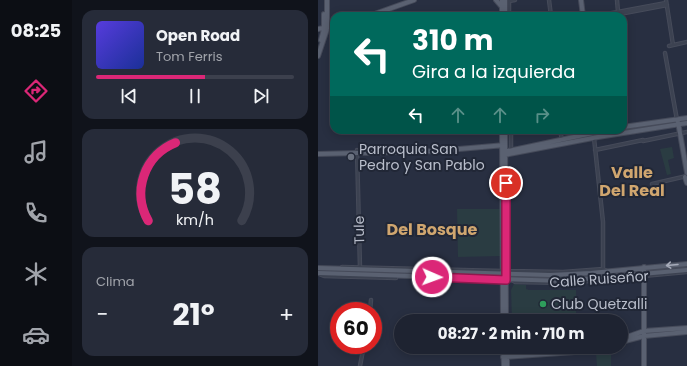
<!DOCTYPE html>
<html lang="es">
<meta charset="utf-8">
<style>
:root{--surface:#1e2331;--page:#262b39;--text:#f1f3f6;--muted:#a1a4ab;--line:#3c404d;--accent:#db2777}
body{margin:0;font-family:Poppins,sans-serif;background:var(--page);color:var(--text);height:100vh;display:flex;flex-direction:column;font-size:15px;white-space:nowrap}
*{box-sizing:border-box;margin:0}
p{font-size:13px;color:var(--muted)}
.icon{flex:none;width:22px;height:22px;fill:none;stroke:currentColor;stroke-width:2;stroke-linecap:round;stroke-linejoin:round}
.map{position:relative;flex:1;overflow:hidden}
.details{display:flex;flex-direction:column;gap:10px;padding:10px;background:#10131b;width:246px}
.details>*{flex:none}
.top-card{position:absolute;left:12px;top:12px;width:297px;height:122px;border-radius:12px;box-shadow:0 2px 10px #0003,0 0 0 1px var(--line);background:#00695c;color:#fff;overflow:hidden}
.speed{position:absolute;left:12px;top:302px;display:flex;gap:8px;font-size:20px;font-weight:700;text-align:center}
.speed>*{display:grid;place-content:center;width:52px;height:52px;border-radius:50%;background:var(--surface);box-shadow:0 2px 10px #0003,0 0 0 1px var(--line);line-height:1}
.speed .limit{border:6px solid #d22;background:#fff;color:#111}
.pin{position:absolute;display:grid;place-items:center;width:34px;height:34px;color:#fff;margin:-17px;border:2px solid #fff;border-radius:50%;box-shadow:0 1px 4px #0007}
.me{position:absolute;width:44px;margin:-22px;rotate:92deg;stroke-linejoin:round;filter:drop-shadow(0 0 3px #0008)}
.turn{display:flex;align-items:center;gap:14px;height:84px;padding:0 16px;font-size:18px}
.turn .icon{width:52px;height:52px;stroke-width:2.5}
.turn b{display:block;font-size:28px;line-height:34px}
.lanes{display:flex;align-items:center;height:38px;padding:0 16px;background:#0003;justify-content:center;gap:20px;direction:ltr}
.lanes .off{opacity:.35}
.big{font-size:30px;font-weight:700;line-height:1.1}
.details .card{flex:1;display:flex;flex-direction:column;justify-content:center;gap:6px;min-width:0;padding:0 14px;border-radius:12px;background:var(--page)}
.details .dial{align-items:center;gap:0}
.dial svg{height:104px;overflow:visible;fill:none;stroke:var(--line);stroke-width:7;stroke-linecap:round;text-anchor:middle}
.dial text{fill:var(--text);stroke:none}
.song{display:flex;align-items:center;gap:12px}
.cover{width:48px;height:48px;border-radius:6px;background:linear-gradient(135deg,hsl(250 70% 55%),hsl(230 70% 35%))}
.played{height:4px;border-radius:2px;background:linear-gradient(90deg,var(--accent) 55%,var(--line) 55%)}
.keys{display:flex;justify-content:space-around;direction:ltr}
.heat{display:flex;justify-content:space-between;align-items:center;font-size:22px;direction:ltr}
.trip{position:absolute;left:76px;top:314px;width:234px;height:40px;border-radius:20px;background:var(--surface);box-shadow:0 2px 10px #0003,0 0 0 1px var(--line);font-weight:700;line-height:40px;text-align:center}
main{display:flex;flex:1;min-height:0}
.dock{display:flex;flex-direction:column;width:72px;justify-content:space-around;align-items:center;background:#0c0e14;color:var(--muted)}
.dock .icon{width:28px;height:28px}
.dock .current{color:var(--accent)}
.dock b{font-size:18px;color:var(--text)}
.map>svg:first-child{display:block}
.green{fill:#2a3c42}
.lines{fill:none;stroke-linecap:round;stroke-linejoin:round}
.minor-casing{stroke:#464b5a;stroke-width:4.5}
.major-casing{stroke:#464b5a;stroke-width:6}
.minor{stroke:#3c4251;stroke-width:2.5}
.major{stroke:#5a6171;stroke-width:4}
.oneway{stroke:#a6abb9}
.route-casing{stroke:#8e194d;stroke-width:10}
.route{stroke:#db2777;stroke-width:7}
.worship-dot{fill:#6b7280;stroke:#212736;stroke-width:1.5}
.leisure-dot{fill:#2e9e5b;stroke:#212736;stroke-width:1.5}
.labels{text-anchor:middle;stroke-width:4;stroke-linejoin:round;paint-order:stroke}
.poi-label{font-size:14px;fill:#b9becb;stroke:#212736;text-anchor:start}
.street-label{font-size:14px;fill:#b9becb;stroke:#212736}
.quarter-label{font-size:16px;font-weight:bold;fill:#d0a66f;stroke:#212736}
</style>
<main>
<nav class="dock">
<b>08:25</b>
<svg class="icon current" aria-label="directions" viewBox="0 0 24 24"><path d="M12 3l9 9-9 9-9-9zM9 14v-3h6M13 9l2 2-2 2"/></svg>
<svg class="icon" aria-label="music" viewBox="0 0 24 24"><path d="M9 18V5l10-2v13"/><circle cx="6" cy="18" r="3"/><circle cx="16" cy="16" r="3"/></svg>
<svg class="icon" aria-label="phone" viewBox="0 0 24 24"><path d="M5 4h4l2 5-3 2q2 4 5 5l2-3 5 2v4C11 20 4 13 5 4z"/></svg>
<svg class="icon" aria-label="climate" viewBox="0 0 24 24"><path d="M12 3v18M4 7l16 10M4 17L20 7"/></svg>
<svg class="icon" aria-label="car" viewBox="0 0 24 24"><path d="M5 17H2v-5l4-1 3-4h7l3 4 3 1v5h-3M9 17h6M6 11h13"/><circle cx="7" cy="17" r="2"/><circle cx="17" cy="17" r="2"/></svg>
</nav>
<section class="details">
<div class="card">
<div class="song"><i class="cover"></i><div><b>Open Road</b><p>Tom Ferris</p></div></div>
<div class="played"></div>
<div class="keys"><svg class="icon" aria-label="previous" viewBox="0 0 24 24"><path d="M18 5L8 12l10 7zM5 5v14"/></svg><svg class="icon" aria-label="pause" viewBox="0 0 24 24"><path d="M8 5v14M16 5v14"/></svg><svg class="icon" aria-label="next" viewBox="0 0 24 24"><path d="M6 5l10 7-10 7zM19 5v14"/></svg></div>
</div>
<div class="card dial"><svg viewBox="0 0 100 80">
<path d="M14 69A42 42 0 1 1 86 69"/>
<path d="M14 69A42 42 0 0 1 35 9" stroke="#db2777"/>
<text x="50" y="56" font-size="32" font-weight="700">58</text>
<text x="50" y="72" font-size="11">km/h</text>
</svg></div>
<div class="card"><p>Clima</p>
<div class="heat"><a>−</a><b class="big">21°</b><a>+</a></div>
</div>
</section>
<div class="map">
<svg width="369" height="366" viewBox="0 0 369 366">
<rect width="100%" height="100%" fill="#282f41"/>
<path class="green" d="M354,147L356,158L350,160L353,174L349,175L342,149Z
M139,209H183V256L140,257Z
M323,269V272L249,279L192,277L193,276H211Z
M196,284L208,285V289L211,290H258V321H194L193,290Z
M278,354H293V366H279Z"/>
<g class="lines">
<defs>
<path id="minor" d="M191,0V16
M231,0L233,16
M299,0L300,12
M348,0L355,45
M191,1L197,0
M278,16L348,3
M291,16L349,5
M351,46L369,42
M347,53L359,120
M193,130V150
M242,130L244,140
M276,138L285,222V269
M325,141L369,132
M39,150L42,268
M277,150L325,140
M334,184L369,176
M24,267L185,271
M188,268L192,271L245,272L285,269L289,271
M1,274L6,276L78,278
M194,280L197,282L247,283
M260,282L369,272
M52,311L53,300
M42,366L46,345"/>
<path id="major" d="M178,0L184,7
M184,0V16
M187,0V16
M263,0L265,16
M51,16L96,0
M0,29L16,26
M3,40L6,29V14
M0,56L9,29V0
M360,122L369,173
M305,127L369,118
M184,130L185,321
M187,130L188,321
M72,150L94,149
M185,152L289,130
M0,154L118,151L187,145
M186,155L280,137L369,123
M367,177L369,183
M326,267V366
M0,268L232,275L273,273L369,264
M0,273L245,281L369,270
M303,339L326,331L369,328
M303,342L326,336L369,332
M185,347L186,366
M189,347V366
M185,353L266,347
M185,357L271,351L285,347"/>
</defs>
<use href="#minor" class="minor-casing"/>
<use href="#major" class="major-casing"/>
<use href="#minor" class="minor"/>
<use href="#major" class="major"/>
</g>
<defs><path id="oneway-shaft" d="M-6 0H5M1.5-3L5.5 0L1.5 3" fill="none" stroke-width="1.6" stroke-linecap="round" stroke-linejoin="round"/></defs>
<use class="oneway" href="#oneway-shaft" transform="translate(354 265) rotate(175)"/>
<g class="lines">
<defs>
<path id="route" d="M114,277L188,280V183"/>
</defs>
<use href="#route" class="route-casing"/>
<use href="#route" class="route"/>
</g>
<circle class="worship-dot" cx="33" cy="157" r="4"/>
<circle class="leisure-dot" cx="225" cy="304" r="4"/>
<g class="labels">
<g class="poi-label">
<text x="41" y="154">Parroquia San<tspan x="41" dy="16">Pedro y San Pablo</tspan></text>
<text x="233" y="309">Club Quetzalli</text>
</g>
<g class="street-label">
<text transform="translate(41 230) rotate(-91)" y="5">Tule</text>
<text transform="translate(281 279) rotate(-4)" y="5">Calle Ruiseñor</text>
</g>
<g class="quarter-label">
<text x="314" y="178">Valle<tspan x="314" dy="18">Del Real</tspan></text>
<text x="114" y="235">Del Bosque</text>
</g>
</g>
</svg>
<div class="speed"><div class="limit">60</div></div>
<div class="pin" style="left:188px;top:183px;background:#d93025"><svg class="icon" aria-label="arrive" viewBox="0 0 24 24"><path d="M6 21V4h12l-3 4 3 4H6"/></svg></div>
<svg class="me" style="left:114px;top:277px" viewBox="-20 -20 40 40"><circle r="17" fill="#db2777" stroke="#fff" stroke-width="3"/><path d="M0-11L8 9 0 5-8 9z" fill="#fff"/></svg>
<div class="trip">08:27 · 2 min · 710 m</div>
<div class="top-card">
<div class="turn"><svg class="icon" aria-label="left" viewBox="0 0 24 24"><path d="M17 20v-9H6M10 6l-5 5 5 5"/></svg><div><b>310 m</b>Gira a la izquierda</div></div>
<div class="lanes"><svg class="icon" aria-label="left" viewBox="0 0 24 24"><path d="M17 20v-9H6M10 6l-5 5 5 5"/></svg><svg class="icon off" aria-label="ahead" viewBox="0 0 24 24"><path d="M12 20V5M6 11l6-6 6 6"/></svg><svg class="icon off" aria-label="ahead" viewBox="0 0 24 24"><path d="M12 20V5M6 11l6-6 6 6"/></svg><svg class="icon off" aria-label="right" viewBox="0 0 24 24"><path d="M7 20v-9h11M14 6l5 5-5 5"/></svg></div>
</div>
</div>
</main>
